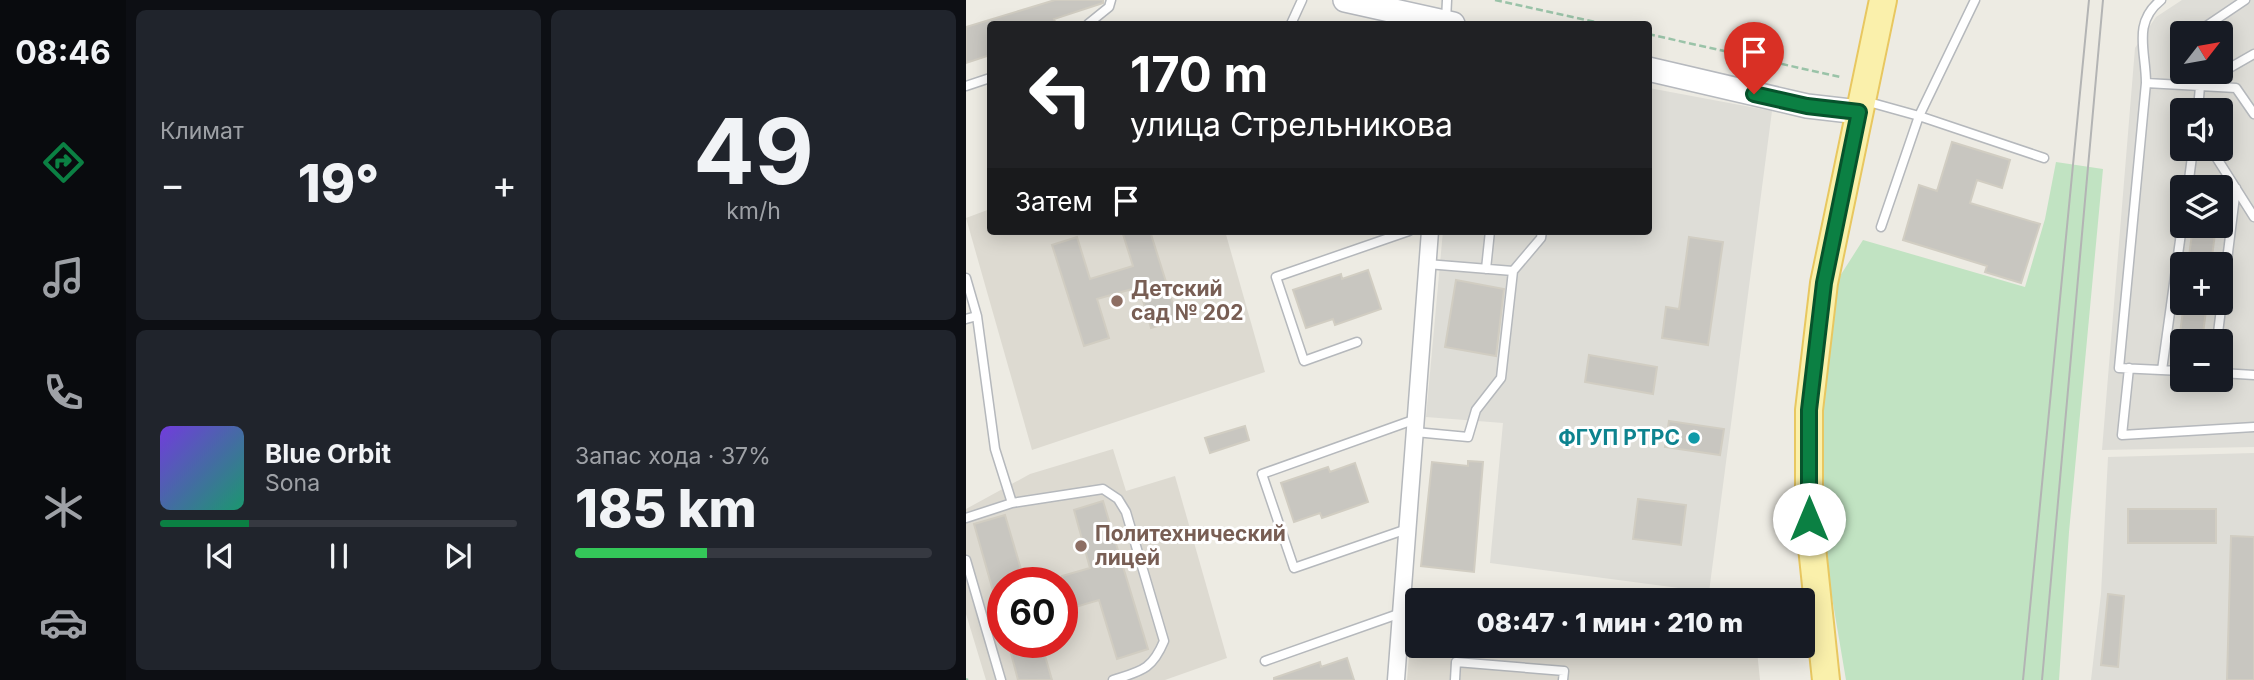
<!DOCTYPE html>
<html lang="ru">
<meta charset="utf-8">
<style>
:root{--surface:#171b24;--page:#20242c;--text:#f1f3f6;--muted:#9ea1a6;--line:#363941;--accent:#0b8043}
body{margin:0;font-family:Inter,sans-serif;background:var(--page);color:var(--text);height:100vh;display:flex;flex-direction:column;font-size:26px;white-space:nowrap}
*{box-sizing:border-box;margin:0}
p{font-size:23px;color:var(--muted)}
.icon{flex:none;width:38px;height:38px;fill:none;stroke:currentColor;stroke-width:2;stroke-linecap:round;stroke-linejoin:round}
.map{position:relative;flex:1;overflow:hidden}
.side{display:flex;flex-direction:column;gap:10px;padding:10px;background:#0d0f14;width:840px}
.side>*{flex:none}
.guide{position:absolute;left:21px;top:21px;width:665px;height:214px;border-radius:7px;box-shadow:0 4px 18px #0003;background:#202124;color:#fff;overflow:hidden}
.needle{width:46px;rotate:59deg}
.tools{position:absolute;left:1204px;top:21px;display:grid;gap:14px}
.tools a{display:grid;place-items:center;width:63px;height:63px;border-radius:7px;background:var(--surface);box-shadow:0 4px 18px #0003;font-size:35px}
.speed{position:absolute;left:21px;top:567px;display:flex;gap:14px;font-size:35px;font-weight:700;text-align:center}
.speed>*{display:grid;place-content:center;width:91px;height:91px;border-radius:50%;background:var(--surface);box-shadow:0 4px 18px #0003;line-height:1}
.speed .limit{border:10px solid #d22;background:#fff;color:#111}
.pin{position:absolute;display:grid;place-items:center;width:60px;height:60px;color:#fff;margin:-72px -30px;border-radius:50% 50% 50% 0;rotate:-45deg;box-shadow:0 0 7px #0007}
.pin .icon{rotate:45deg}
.me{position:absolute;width:77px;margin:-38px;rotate:0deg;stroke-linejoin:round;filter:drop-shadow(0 0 5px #0008)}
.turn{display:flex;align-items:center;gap:24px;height:147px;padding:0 28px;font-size:32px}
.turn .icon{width:91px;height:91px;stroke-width:2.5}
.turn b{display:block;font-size:49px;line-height:60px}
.then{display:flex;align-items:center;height:66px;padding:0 28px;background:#0003;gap:14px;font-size:26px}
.big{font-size:52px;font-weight:800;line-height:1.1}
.side .card{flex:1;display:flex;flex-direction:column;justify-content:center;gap:10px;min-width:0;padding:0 24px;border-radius:10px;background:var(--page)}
.side .dial{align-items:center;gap:0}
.dial b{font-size:91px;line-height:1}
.song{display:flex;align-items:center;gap:21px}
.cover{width:84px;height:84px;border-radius:10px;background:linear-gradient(135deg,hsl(260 70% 55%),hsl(160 70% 35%))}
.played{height:7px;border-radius:4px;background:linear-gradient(90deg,var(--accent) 25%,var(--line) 25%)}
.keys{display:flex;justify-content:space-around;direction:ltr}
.heat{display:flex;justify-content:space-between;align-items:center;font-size:38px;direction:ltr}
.charge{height:10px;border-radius:5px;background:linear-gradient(90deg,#34c759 37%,var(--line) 0)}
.side .tiles{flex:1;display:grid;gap:10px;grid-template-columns:repeat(2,1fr)}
.trip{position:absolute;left:439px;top:588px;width:410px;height:70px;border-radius:7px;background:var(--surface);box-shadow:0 4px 18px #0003;font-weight:800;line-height:70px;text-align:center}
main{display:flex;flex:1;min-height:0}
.menu{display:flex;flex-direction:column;width:126px;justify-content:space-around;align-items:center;background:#090b0e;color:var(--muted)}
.menu .icon{width:49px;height:49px}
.menu .active{color:var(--accent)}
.menu b{font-size:32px;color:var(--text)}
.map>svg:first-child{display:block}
.industrial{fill:#deddd7;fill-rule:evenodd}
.education{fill:#dddad1;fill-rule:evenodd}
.green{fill:#c1e3c2}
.building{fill:#c8c6c0;stroke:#d1cdc2;stroke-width:2}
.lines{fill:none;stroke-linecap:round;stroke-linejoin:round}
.lane-casing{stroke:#b5b8bc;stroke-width:11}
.street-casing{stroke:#b5b8bc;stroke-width:19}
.secondary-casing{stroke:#b6b9be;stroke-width:26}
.primary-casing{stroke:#e8c760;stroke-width:30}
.path{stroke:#9ac3a8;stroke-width:2.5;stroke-dasharray:7 3.5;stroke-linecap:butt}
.lane{stroke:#fff;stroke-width:8}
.street{stroke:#fff;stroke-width:16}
.secondary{stroke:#fff;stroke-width:23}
.primary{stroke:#faf0ab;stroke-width:26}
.tram{stroke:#b3b4b4;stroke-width:2}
.route-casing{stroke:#07532c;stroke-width:18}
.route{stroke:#0b8043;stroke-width:12}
.education-dot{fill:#8d6e63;stroke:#fff;stroke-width:2.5}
.culture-dot{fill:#0f9aa8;stroke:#fff;stroke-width:2.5}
.labels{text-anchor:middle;stroke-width:6;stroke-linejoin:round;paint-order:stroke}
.education-label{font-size:21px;font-weight:bold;fill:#785e54;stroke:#fff;text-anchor:start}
.culture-label{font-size:21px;font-weight:bold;fill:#0d838f;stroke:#fff;text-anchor:end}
</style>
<main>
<nav class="menu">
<b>08:46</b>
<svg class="icon active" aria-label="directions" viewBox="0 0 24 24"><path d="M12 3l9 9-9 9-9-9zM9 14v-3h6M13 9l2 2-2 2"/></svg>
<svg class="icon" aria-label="music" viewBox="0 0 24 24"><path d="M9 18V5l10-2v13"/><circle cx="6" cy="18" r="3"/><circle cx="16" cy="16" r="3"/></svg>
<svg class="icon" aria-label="phone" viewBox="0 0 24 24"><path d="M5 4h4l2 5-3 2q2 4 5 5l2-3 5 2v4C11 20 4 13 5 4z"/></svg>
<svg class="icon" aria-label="climate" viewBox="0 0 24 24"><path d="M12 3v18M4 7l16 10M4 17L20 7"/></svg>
<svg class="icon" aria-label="car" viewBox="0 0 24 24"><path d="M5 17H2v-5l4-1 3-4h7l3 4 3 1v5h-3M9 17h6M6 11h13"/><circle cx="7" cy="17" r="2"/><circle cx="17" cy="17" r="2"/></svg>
</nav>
<section class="side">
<div class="tiles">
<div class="card"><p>Климат</p>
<div class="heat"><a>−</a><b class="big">19°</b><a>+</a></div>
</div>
<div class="card dial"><b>49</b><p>km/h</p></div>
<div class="card">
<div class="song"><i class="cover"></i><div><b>Blue Orbit</b><p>Sona</p></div></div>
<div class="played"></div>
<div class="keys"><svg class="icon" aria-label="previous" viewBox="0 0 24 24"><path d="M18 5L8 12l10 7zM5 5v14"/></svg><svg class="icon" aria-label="pause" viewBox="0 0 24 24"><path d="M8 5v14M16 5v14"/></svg><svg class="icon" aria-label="next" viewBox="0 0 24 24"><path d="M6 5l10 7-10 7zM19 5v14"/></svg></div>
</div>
<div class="card"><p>Запас хода · 37%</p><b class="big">185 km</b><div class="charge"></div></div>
</div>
</section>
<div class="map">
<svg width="1288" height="680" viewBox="0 0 1288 680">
<rect width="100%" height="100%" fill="#edebe3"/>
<path class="industrial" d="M1216,0H1288V447L1136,450L1169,48L1190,17ZM1216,33H1255V72H1216ZM1216,110H1255V149H1216ZM1216,187H1255V226H1216ZM1216,264H1255V303H1216ZM1216,341H1255V380H1216Z
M683,88L806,111L743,592L524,563L537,423L460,417L477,231H682Z
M1288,453V680H1125L1135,594L1142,457Z"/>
<path class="education" d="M24,209V231H259L299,372L66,450L0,218Z
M147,449L160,491L209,476L261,658L199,680H20L0,614V509L64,474ZM37,583H96V642H37Z
M446,619H451L452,646H739L791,651L794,680H441Z"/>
<path class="green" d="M1090,162L1137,169L1103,532L1093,680H880L857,544L852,444L867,287L897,240L1059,287L1079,219Z"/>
<path class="building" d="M89,0H137V3L88,19L90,24H24V55L0,63V27Z
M986,142L1044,160L1036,188L1011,180L1004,203L1074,224L1055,283L1019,272L1021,266L937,240L953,185L971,191Z
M1227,226H1250L1245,264H1222Z
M156,231H184L212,320L185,328L173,287L131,299L143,338L118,346L86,245L111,237L124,279L167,266Z
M723,237L757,242L742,345L696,338L700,307L713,309Z
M402,270L415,309L369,325L367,319L340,328L327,290L375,274L376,279Z
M490,280L538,289L530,356L479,347Z
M1218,303H1241L1236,341H1213Z
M623,355L691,367L687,394L619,382Z
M703,421L758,429L754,455L699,447Z
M279,426L283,440L244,453L239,438Z
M502,461L517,462L508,572L455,566L466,462L502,466Z
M389,463L402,502L356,518L354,513L328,522L315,483L362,467L364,472Z
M672,499L720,505L715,545L667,539Z
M137,501L182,649L151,659L133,600L96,611V576L124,568L108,510Z
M1162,509H1250V543H1162Z
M39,515L59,583H37V611L33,612L8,524Z
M1265,536L1288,537V680H1261Z
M1142,594L1158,596L1152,667L1135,665Z
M42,642H75L86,680H52Z
M381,658L388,680H308V678L354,662L355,667Z"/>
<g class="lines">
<defs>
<path id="lane" d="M480,21L481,0
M122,24L143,7L145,0
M325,24L336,0
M1230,33L1279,0
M1216,43V44
M1253,74L1288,54
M1180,83C1180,51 1166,23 1195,0
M0,86L24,78
M899,101L953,116L1009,0
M1232,110L1234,86
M1245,149L1288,217
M1222,187L1227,149
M915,227L953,116L1078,158
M461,264L547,271L575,238L576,231
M520,269L524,231
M0,278L11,316L29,449L46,503
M0,319L11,316
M1251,341L1270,188
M391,342L338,361L310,277L443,231
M1163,368L1156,435L1288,427
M1196,370L1216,226
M1216,371L1153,368L1180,83L1270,88L1288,114
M1255,373L1288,375
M449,432L502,437L510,410L535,378L547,271
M0,518L46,503L137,489L152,499L160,512L198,641C186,670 175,671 147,680
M441,529L328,568L296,474L450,419
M0,560L35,680
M299,661L435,613
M489,680L490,662L598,671L597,680"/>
<path id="street" d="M430,680L464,231"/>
<path id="secondary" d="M379,0L487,24
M682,69L841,106L893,112"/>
<path id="primary" d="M860,680L843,519V410L858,283L917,0"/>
</defs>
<use href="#lane" class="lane-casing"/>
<use href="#street" class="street-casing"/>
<use href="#secondary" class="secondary-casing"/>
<use href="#primary" class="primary-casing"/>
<path class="path" d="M529,0L638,24
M682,34L874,77
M0,679L2,680"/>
<use href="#lane" class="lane"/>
<use href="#street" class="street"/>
<use href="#secondary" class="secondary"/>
<use href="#primary" class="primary"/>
<path class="tram" d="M1057,680L1123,0
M1076,680L1137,0"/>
</g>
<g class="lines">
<defs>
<path id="route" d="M788,94L841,106L893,112L858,283L843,410V519"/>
</defs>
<use href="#route" class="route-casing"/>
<use href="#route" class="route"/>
</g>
<g class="education-dot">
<circle cx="151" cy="301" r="7"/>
<circle cx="115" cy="546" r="7"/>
</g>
<circle class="culture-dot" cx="728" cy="438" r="7"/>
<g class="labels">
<g class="education-label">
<text x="165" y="296">Детский<tspan x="165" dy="24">сад № 202</tspan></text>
<text x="129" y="541">Политехнический<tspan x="129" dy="24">лицей</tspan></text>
</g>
<g class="culture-label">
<text x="714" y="445">ФГУП РТРС</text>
</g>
</g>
</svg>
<div class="tools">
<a><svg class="needle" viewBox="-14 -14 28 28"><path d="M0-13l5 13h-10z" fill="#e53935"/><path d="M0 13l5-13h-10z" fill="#9ea1a6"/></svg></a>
<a><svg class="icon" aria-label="sound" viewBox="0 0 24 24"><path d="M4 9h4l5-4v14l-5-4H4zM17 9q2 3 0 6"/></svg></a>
<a><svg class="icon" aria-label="layers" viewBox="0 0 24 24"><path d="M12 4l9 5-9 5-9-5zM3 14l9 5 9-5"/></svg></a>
<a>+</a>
<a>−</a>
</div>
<div class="speed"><div class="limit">60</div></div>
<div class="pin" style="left:788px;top:94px;background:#d93025"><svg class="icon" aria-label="arrive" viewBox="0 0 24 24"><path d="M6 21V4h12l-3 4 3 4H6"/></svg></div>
<svg class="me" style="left:843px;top:519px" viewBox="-20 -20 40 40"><circle r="19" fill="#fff"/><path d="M0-13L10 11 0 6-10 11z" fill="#0b8043"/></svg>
<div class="trip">08:47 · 1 мин · 210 m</div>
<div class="guide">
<div class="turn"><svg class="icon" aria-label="left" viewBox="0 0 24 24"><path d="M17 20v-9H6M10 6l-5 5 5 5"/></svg><div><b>170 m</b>улица Стрельникова</div></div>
<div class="then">Затем<svg class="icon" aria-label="arrive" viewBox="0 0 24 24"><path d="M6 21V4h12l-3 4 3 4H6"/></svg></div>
</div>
</div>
</main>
